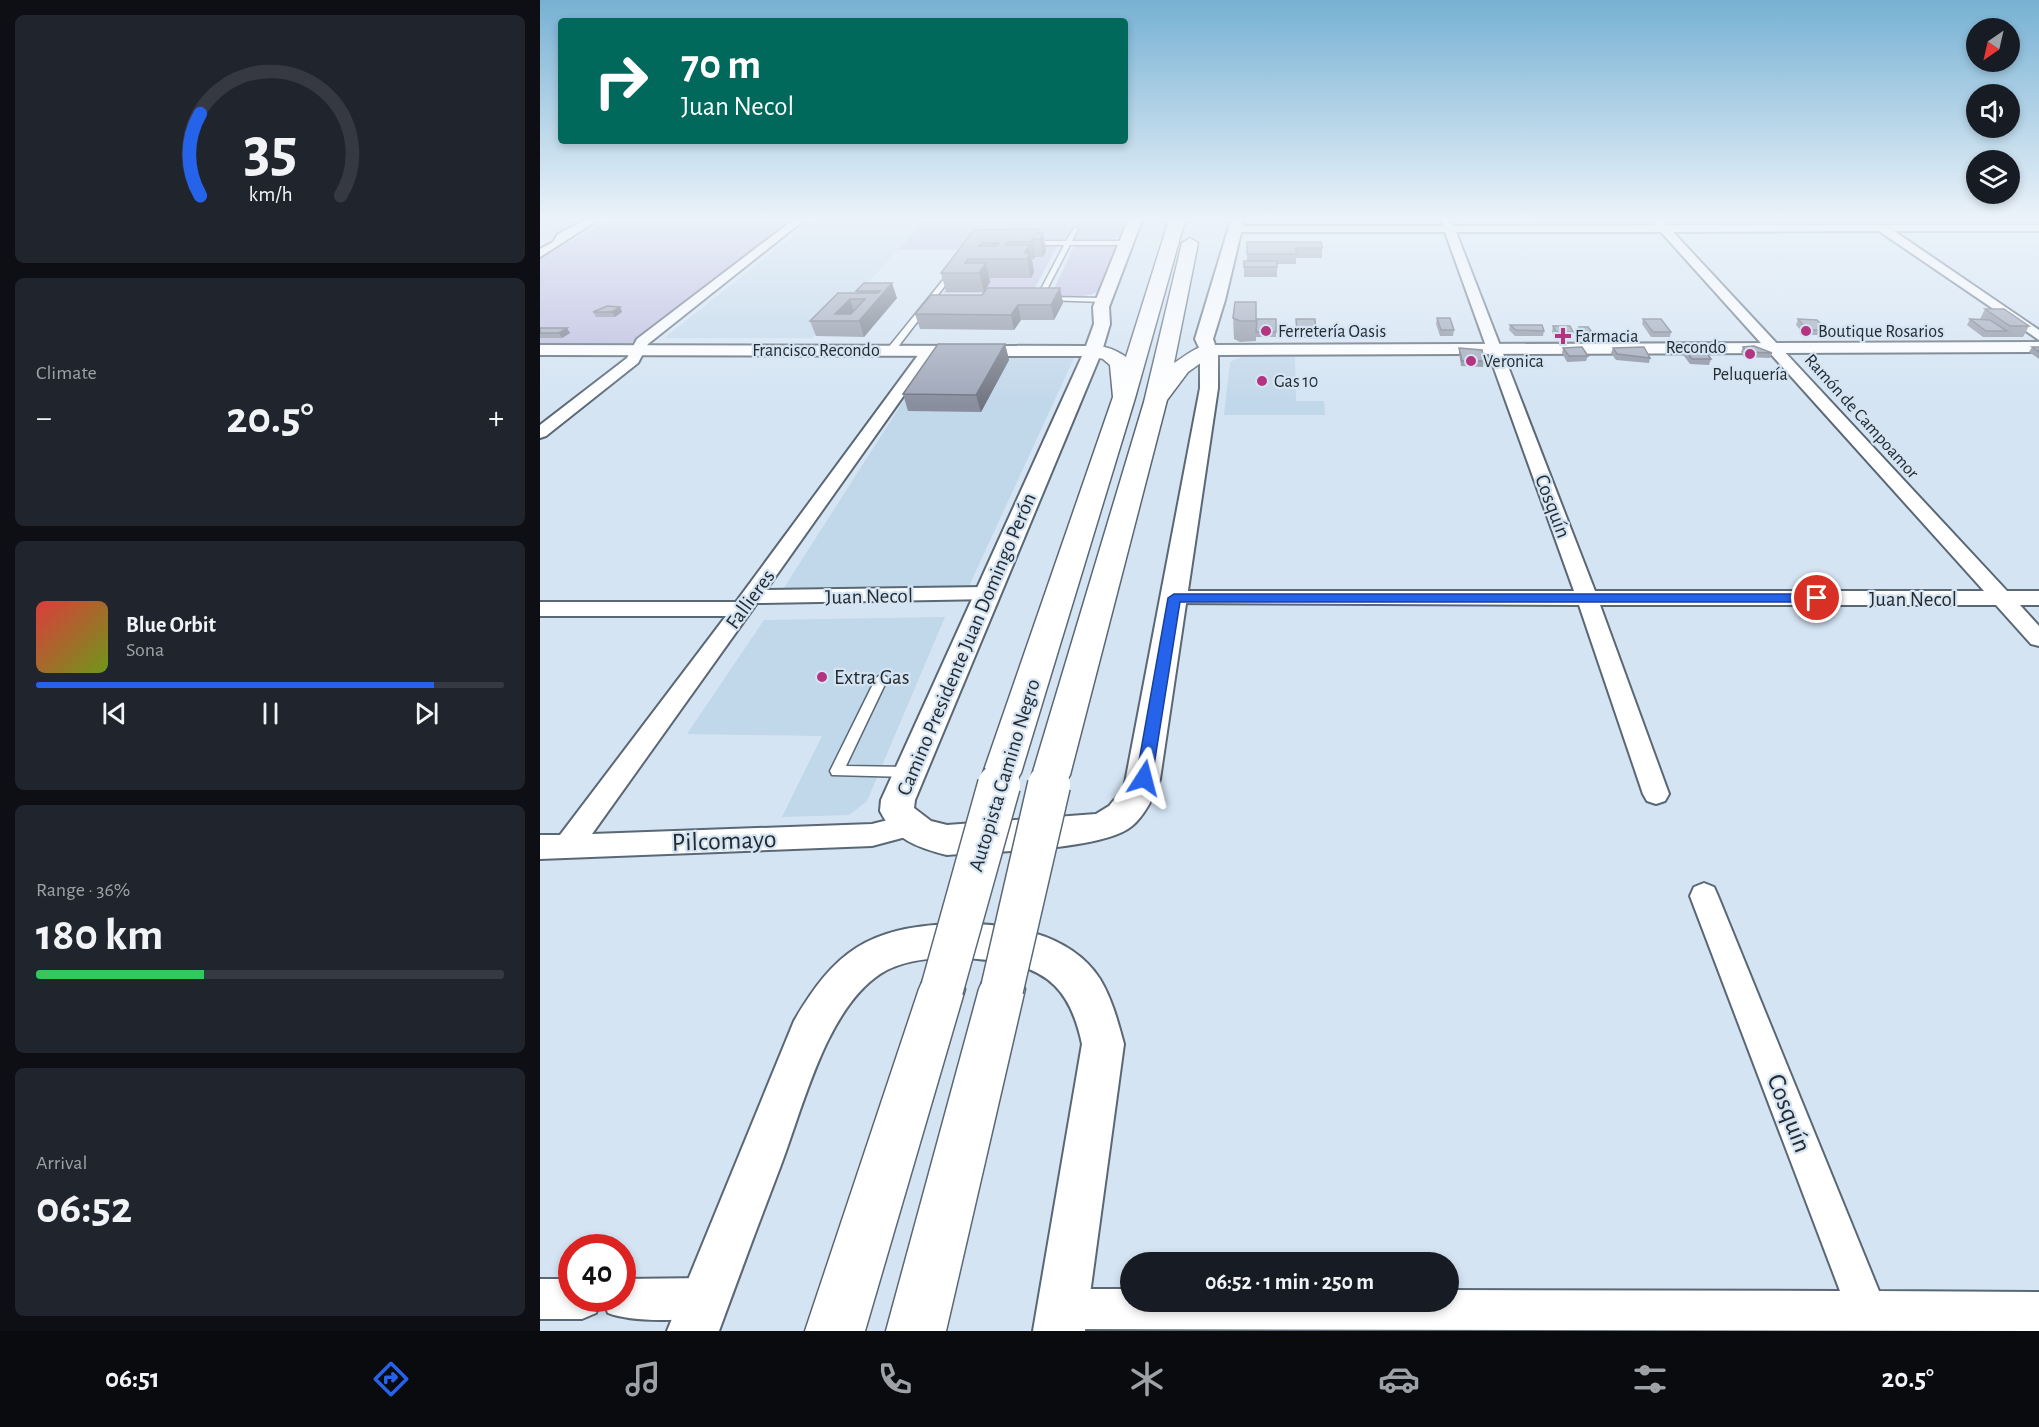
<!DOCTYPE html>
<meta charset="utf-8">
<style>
:root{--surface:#171b24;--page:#20242c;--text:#f1f3f6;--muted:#9ea1a6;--line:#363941;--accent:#2563eb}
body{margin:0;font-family:"Alegreya Sans",sans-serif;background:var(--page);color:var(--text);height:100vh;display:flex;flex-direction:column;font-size:22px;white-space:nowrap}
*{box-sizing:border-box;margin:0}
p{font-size:20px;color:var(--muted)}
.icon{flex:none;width:33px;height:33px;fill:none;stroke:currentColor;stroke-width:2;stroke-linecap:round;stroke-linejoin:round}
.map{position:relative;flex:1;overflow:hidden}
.sheet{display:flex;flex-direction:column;gap:15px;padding:15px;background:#0d0f14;width:540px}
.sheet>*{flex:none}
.guide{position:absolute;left:18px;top:18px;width:570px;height:126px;border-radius:6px;box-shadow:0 3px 9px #0003;background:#00695c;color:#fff;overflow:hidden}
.needle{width:39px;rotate:214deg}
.buttons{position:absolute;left:1426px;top:18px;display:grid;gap:12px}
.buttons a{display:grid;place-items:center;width:54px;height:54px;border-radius:50%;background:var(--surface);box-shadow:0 3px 9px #0003;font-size:30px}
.speed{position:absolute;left:18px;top:1234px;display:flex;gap:12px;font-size:30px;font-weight:700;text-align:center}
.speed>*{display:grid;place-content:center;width:78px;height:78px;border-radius:50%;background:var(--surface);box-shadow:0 3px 9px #0003;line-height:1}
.speed .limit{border:9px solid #d22;background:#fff;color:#111}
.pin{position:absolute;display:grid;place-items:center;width:51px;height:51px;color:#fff;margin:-26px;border:3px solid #fff;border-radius:50%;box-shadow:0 2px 6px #0007}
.me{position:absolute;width:66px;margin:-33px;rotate:9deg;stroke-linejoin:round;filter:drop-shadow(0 0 4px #0008)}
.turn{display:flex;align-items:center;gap:21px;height:126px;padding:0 24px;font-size:27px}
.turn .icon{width:78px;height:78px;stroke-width:2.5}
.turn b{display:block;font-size:42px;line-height:51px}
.big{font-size:45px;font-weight:600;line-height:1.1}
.sheet .tile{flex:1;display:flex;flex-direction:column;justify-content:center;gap:9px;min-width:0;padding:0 21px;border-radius:9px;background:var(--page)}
.sheet .dial{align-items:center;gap:0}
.dial svg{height:156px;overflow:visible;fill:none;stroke:var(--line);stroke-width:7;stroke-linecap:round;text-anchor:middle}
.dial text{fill:var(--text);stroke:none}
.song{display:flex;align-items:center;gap:18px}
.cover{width:72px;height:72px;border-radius:9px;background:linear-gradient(135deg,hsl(0 70% 55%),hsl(80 70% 35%))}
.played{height:6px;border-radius:3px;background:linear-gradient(90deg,var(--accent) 85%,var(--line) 85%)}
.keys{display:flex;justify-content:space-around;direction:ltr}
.heat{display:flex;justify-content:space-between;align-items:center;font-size:33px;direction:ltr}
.charge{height:9px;border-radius:4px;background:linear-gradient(90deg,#34c759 36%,var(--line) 0)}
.trip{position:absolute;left:580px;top:1252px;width:339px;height:60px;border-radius:30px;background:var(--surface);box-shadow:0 3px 9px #0003;font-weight:600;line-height:60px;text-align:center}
.tabs{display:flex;height:96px;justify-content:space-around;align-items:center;background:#090b0e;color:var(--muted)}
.tabs .icon{width:42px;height:42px}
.tabs .active{color:var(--accent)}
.tabs b{font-size:27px;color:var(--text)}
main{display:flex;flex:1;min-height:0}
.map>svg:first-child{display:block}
.built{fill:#c1d7ea}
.green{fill:#bbbade}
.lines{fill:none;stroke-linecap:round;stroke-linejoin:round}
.service-casing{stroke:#5a6774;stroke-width:3}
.minor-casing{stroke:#5a6774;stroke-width:4}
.tertiary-casing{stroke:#5a6774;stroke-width:4}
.motorway-casing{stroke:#5a6774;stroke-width:3}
.service{fill:#fff;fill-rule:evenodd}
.minor{fill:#fff;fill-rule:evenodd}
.tertiary{fill:#fff;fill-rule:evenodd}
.motorway{fill:#fff;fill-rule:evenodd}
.motorway-bridge-far1-casing{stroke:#5a6774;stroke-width:37;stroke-linecap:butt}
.motorway-bridge-casing{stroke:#5a6774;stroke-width:45;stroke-linecap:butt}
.motorway-bridge-far1{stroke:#fff;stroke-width:34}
.motorway-bridge{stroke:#fff;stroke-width:42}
.wall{fill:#888e9d}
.shaded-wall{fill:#6f7480}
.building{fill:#9ea5b7;stroke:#6f7480;stroke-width:1.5;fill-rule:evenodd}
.route{fill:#2563eb;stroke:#184099;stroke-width:1.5}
.poi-dot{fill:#b4347f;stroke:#d4e4f3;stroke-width:2}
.labels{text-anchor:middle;stroke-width:4.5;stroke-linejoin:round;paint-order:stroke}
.far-poi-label{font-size:18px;fill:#252b30;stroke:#d4e4f3;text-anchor:start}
.far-street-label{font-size:18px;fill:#252b30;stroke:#d4e4f3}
.street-label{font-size:21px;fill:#252b30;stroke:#d4e4f3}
.poi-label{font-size:21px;fill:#252b30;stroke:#d4e4f3;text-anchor:start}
.near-street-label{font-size:26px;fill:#252b30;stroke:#d4e4f3}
</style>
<main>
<section class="sheet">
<div class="tile dial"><svg viewBox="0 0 100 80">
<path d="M14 69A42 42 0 1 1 86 69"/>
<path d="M14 69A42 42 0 0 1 14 27" stroke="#2563eb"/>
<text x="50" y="56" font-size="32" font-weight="700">35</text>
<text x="50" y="72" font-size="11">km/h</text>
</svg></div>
<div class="tile"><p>Climate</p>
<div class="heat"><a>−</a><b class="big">20.5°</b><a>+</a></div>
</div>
<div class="tile">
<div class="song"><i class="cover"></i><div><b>Blue Orbit</b><p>Sona</p></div></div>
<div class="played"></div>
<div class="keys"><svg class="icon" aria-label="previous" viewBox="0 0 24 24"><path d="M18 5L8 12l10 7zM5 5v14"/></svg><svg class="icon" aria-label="pause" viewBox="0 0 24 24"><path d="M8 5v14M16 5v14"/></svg><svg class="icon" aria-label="next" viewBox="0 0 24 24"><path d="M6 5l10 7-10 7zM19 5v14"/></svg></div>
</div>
<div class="tile"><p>Range · 36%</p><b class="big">180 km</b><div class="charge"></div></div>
<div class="tile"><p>Arrival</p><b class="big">06:52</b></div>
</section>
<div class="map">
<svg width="1499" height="1331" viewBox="0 0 1499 1331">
<rect width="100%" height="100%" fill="#d4e4f3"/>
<path class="built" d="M0,220H44L7,239L0,238Z
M273,220H385L326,285L272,338H124Z
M394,353L535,356L429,586L240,594Z
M700,357H755L756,401H784L785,415H684L690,362Z
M405,617L327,801L309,815L242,817L282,736L147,734L224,620Z"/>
<path class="green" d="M69,220H252L90,344L0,345V258Z
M385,220H587L582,234L572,239H441L419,250H358Z
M513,245L517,247L492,293H403L438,246Z
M540,245H572L575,248L557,292C545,298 524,298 512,293L534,247Z"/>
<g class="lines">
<defs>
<path id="service" d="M535,227L538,229L532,241H588L591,243L588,245H530L502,299L497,300L496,299L524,245H490L487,243L490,241H526Z
M412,269L417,270L354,352H348V348Z
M507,297L564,298L567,300L564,302L505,300V298Z
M342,674L348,678L306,766L369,767L374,768L376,772L374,776L369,777L292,775L290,771L336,678Z"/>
<path id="minor" d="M46,220H58L0,257V249L13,242L18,234Z
M253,220H264L108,344L98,363L6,436L0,438V425L87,358L97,339Z
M901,220H911L913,226L1115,225L1114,223L1119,220L1127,225H1499V231H1354L1499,330V340L1339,231L1133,232L1467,591H1499V605H1480L1499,626V646L1491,644L1456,605H1060L1129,794L1125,801L1116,804L1107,801L1103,794L1039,605L627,603L624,598L627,593L634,591H1034L905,232H693L688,229L693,226H903ZM916,232H1121L1444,591H1055Z
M389,346L396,350L226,590L446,587L453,589L456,594L453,599L217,603L52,834L332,824L368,815L377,818L381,826L377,834L332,846L0,859V835H20L186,616H0V602H196L384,347Z
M1164,883L1174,887L1178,896L1339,1291L1499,1292V1331L523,1329L509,1323L503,1309L509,1295L523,1289H591V1302H909V1290L1300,1291L1150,896L1154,887Z
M166,1278L180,1284L186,1298L180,1312C155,1322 93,1323 68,1313L62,1299H82V1279Z
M0,1279H32V1299H62L56,1313L42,1319H0Z"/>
<path id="tertiary" d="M588,220H602L569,307L570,324L562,351L375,800L374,808L391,821L407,825L556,814L569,806L584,788L660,388V350L655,339L691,220H704L685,300L673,339L675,345L1499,342V352L678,355V388L620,779C614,796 606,814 592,826C562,851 449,851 407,855C378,848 354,839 340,811L341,800L542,356L0,355V345L546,346L554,324L553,307Z
M410,924C462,922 529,931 560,979C572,999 578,1022 584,1044L545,1331H493L542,1044C531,992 509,968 456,961C421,956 371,954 340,974C286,1010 263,1107 241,1165C220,1220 199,1276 179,1331H127L254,1021C295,951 328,928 410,924Z"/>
<path id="motorway" d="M629,220H645L595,398L481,773L475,783L462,788L449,783L443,773L573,397L570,365L563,359L546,355L543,351L546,347C559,343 575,349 586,357Z
M650,238L658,243L634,363C647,355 661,342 676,346L679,350L648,372L627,400L530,775L524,785L511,790L498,785L492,775L604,402L642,243Z
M402,967L418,973L425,989L325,1331H265L379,989L386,973Z
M462,967L478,973L485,989L406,1331H346L439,989L446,973Z"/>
</defs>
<use href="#service" class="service-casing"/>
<use href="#minor" class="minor-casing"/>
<use href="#tertiary" class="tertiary-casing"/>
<use href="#motorway" class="motorway-casing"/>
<use href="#service" class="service"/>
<use href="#minor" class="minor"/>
<use href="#tertiary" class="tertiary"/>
<use href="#motorway" class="motorway"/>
<defs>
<path id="motorway-bridge-far1" d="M458,786L462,773
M508,786L511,775"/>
<path id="motorway-bridge" d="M402,989L459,785
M462,989L509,785"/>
</defs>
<use href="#motorway-bridge-far1" class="motorway-bridge-far1-casing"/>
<use href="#motorway-bridge" class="motorway-bridge-casing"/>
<use href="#motorway-bridge-far1" class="motorway-bridge-far1"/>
<use href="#motorway-bridge" class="motorway-bridge"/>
</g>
<path class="wall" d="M434,230L499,233L506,251L503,257H495L492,260L494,272L491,278H449L450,282L444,292H406L401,273Z
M707,242L782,248V258H756V264H737V277H704V267L707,261Z
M324,283L357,298L324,337L276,336L270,321L317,293L316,291Z
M520,288L523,303L514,320H481L474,330L380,329L375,314Z
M716,302V322L736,319V337H716V341L700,342L694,339L693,318Z
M80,307L82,312L75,317H56L53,312Z
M1445,309L1489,326L1483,337H1443L1427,325L1430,319H1440Z
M897,318L914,330L913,336H900L896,324Z
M756,319L776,333V338H757Z
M1103,319L1131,332L1130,337H1111L1102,324Z
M1258,319L1287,330L1285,335H1265L1256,325Z
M970,325L1004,331L1003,336H975L969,330Z
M1013,326L1033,332L1032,337H1015L1012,332Z
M1039,327L1052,332L1050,337H1041L1038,332Z
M0,328H27L30,333L22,338H0Z
M465,344L469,360L441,412L368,411L363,394Z
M1143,347L1171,359L1169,365L1150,364L1141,352Z
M1203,347L1232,353L1230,358L1204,357L1201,352Z
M1492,347H1499V359L1489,352Z
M919,348L944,361L943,367L921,366L919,353Z
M1023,348L1048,356L1046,361L1027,362L1022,353Z
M1073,348L1110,358L1109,363L1076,360L1071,353Z"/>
<path class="shaded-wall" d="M499,229L500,238L503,233L506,251L503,257L500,239L496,233Z
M492,239L495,257L493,260L490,242Z
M489,245L494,272L491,278L487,259L485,253Z
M446,263L450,282L444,292L439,273Z
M352,283L357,298L324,337L319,321Z
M520,288L523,303L514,320L511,305Z
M310,299L315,314H295Z
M478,305L481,320L474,330L471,315Z
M80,307L82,312L75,317L72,312Z
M27,328L30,333L22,338L19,333Z
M465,344L469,360L441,412L436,395Z"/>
<path class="building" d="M499,229L496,233H503L500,239H492L490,242H467L465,245H489L485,253H490L487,259H428L425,263H446L439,273H401L434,230ZM442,243H459L456,246H439Z
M707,242H781L782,248H756V254H707Z
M704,261H737V267H704Z
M324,283H352L319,321H270L298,293H338L340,291H316ZM310,299H325L311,314H295Z
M447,288H520L511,305H478L471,315L375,314L391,295H442Z
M695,302H716V321H700L693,318Z
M67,306L80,307L72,312H53Z
M1445,309H1464L1489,326H1470Z
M897,318H910L914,330H901Z
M717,319H736V332H716Z
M756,319H775L776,333H757Z
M1103,319H1121L1131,332H1113Z
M1258,319L1277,320L1287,330H1268Z
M1430,319L1450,320L1467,331H1446Z
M970,325H1002L1004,331L976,330Z
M1013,326H1030L1033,332H1016Z
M1039,327H1048L1052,332H1042Z
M0,328H27L19,333H0Z
M398,344H465L436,395L363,394Z
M1214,346L1232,353L1206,352L1203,347Z
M1042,347L1048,356H1029L1023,348Z
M1104,347L1110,358L1077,354L1073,348Z
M1143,347H1162L1171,359H1152Z
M1492,347H1499V352Z
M919,348L942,350L944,361H922Z"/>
<linearGradient id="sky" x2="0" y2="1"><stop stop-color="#76b1d3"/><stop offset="0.54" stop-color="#ecf3fa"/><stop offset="1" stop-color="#ecf3fa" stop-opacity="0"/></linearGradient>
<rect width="1499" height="406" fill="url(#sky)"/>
<path class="route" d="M634,594H1277L1284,598L1277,602H640L612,778L604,785L596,778L628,598Z"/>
<g class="poi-dot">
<circle cx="726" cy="331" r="6"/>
<circle cx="1266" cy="331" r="6"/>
<path d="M1020 327h6v6h6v6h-6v6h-6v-6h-6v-6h6z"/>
<circle cx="1210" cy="354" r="6"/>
<circle cx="931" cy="361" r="6"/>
<circle cx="722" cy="381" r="6"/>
<circle cx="282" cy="677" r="6"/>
</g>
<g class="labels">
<g class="far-poi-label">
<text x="738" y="337">Ferretería Oasis</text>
<text x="1278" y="337">Boutique Rosarios</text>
<text x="1035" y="342">Farmacia</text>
<text x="943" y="367">Veronica</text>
<text x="1210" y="380" text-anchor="middle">Peluquería</text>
<text x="734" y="387">Gas 10</text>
</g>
<g class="far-street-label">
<text x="1156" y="353">Recondo</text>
<text x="276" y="356">Francisco Recondo</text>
<text transform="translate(1322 416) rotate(48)" y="6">Ramón de Campoamor</text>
</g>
<g class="street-label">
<text transform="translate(1013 506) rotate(69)" y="7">Cosquín</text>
<text transform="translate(329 596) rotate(-1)" y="7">Juan Necol</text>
<text transform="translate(210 599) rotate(-54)" y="7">Fallieres</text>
<text x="1373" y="606">Juan Necol</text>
<text transform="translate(426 644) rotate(-67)" y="7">Camino Presidente Juan Domingo Perón</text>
<text transform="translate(464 775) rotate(-73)" y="7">Autopista Camino Negro</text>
</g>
<g class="poi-label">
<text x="294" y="684">Extra Gas</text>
</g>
<g class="near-street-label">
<text transform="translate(184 840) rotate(-2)" y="9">Pilcomayo</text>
<text transform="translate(1250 1113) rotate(69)" y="9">Cosquín</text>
</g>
</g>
</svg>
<div class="buttons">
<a><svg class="needle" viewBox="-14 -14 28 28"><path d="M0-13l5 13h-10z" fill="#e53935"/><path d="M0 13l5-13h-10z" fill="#9ea1a6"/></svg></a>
<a><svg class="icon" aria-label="sound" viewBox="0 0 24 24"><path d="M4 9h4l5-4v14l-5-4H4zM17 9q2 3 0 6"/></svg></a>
<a><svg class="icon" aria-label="layers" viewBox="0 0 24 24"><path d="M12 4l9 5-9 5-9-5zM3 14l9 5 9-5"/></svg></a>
</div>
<div class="speed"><div class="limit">40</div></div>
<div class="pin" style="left:1277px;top:598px;background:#d93025"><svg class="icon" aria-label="arrive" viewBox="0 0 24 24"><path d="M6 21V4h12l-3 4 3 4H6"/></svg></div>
<svg class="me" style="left:604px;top:778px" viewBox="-20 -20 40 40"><path d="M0-17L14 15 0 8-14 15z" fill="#2563eb" stroke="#fff" stroke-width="4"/></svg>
<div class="trip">06:52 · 1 min · 250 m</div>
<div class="guide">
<div class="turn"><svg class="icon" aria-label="right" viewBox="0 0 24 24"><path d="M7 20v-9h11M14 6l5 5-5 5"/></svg><div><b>70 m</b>Juan Necol</div></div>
</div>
</div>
</main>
<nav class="tabs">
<b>06:51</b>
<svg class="icon active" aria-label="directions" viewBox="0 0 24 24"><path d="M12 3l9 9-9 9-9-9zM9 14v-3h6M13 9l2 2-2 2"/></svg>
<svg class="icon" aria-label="music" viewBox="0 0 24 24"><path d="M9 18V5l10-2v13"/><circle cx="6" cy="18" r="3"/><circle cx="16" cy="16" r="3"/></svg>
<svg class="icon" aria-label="phone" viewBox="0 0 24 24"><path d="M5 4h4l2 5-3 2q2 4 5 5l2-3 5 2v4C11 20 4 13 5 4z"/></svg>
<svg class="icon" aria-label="climate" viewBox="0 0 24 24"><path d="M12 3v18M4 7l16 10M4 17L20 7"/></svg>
<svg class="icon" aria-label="car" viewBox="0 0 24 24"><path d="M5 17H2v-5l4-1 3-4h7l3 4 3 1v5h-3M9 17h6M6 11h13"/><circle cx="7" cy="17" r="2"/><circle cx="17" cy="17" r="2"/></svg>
<svg class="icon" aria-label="filters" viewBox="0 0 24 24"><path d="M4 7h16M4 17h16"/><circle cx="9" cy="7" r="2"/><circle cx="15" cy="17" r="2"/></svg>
<b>20.5°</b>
</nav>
